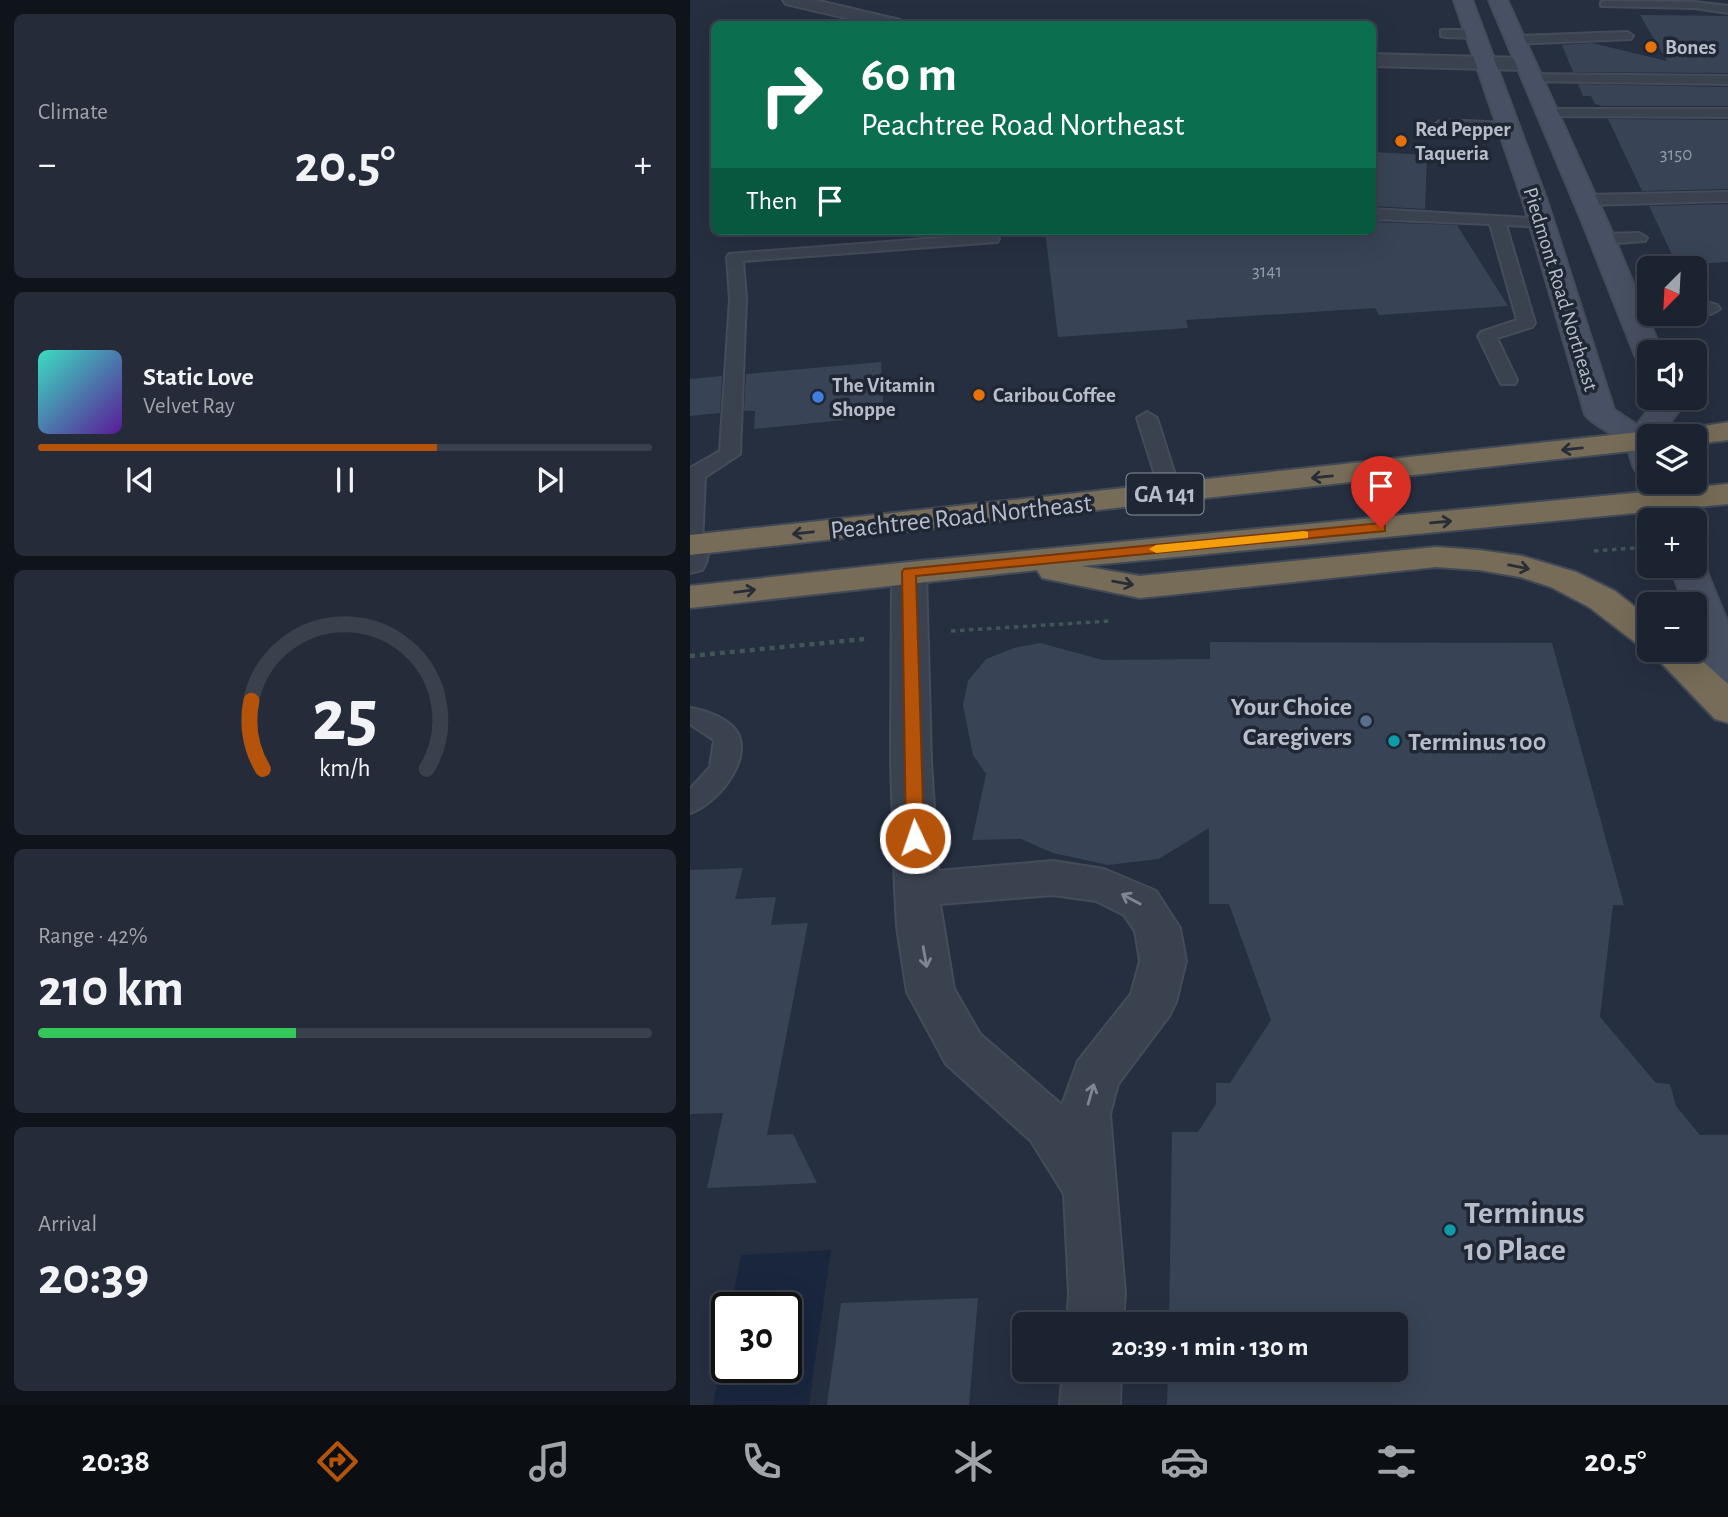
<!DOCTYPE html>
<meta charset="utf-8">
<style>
:root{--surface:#1c2330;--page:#252b38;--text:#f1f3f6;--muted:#a0a4ab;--line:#3a404c;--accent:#b45309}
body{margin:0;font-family:"Alegreya Sans",sans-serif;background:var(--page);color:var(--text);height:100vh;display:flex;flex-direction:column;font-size:26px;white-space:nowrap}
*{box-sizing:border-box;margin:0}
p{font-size:23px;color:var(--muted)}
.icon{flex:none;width:38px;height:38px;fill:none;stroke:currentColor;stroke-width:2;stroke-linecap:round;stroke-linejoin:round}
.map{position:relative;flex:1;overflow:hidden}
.side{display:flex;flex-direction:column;gap:14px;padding:14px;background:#0f131a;width:690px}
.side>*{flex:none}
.banner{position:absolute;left:21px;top:21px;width:665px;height:214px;border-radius:10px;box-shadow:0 7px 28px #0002,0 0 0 2px var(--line);background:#0b6e4f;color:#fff;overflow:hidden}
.needle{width:46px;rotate:204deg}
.buttons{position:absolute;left:947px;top:256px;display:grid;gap:14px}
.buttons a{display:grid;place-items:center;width:70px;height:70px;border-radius:10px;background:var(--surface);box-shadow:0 7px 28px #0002,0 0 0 2px var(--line);font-size:35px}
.speed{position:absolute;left:21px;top:1292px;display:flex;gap:14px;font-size:35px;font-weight:700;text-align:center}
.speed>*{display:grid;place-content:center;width:91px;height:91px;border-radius:50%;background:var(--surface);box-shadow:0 7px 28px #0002,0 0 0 2px var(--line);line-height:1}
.speed .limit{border:4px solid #111;border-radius:10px;background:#fff;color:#111}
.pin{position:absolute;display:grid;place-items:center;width:60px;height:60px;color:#fff;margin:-72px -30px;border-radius:50% 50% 50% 0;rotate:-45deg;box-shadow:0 0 7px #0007}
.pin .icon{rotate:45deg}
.me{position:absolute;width:77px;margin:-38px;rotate:357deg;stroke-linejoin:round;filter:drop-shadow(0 0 5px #0008)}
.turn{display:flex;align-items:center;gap:24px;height:147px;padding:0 35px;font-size:32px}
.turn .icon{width:91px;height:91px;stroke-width:2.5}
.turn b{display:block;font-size:49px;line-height:60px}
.then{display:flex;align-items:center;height:66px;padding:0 35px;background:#0003;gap:14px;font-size:26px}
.big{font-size:52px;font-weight:700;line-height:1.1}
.side .widget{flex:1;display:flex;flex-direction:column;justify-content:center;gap:10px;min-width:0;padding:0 24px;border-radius:10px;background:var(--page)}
.side .dial{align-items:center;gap:0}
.dial svg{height:182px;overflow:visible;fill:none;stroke:var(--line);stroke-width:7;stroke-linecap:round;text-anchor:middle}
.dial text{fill:var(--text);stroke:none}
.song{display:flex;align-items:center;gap:21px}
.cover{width:84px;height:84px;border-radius:10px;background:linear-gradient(135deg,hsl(170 70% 55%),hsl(270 70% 35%))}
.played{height:7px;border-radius:4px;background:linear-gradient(90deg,var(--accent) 65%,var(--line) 65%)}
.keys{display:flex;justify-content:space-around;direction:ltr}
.heat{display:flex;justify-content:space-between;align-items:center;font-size:38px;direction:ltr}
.charge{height:10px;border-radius:5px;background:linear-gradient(90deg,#34c759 42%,var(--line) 0)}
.trip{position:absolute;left:322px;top:1312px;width:396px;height:70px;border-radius:10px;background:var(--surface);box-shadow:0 7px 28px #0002,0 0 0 2px var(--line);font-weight:700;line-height:70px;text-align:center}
.tabs{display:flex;height:112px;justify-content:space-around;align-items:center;background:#0b0e13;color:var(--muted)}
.tabs .icon{width:49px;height:49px}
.tabs .active{color:var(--accent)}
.tabs b{font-size:32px;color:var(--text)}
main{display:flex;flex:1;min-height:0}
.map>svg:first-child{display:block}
.water{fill:#19263e}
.building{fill:#384356}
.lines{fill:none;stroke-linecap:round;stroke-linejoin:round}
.lane-casing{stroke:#444b59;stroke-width:4}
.street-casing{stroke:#444b59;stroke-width:4}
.secondary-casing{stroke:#444b59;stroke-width:4}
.highway-casing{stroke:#424a57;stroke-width:4}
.path-far1{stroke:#415559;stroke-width:3.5;stroke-dasharray:4.5 4.5;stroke-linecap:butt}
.path{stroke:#415559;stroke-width:4.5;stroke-dasharray:5 5;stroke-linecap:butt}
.lane{fill:#3a4250;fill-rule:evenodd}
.street{fill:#3a4250;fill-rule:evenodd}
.secondary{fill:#485063;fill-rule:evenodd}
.highway{fill:#766c57;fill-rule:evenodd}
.oneway{stroke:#282e38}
.oneway2{stroke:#7f8693}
.route{fill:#b45309;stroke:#753606;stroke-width:2}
.slow{fill:#f59e0b}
.food-dot{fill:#e8710a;stroke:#1f2735;stroke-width:2.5}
.shop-dot{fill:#3f7fe0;stroke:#1f2735;stroke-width:2.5}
.service-dot{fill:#5c6f8a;stroke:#1f2735;stroke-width:2.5}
.culture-dot{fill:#0f9aa8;stroke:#1f2735;stroke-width:2.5}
.labels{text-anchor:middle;stroke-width:7;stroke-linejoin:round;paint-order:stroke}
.far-number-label{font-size:19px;fill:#959cab}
.far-poi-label{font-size:21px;font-weight:bold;fill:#b7bdca;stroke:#1f2735;text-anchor:start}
.far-street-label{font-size:21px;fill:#b7bdca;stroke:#1f2735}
.shield{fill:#1f2735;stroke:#89909d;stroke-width:2}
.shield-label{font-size:24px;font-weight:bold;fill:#b7bdca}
.street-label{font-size:26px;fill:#b7bdca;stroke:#1f2735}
.poi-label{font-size:26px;font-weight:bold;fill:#b7bdca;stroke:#1f2735;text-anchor:end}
.near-poi-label{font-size:32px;font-weight:bold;fill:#b7bdca;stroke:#1f2735;text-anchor:start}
</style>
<main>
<section class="side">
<div class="widget"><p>Climate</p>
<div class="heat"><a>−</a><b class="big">20.5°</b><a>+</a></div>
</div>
<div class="widget">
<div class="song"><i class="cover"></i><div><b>Static Love</b><p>Velvet Ray</p></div></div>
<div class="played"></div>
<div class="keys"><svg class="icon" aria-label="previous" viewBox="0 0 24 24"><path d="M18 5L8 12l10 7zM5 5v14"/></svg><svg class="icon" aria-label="pause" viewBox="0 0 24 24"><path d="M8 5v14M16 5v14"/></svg><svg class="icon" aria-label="next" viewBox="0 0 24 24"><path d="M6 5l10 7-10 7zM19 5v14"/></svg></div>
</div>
<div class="widget dial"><svg viewBox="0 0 100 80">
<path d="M14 69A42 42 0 1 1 86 69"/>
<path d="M14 69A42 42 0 0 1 9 39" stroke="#b45309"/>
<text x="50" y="56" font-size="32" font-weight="700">25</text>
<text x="50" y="72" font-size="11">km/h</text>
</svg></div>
<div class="widget"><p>Range · 42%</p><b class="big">210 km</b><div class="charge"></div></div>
<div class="widget"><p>Arrival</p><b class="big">20:39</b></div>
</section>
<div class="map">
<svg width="1039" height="1405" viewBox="0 0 1039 1405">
<rect width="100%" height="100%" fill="#262f40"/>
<path class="water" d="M141,1250L119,1405H23L37,1331V1367H96V1307H41L51,1255Z"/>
<path class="building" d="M950,15L1039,16V73L883,72L872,45L902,43L977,61Z
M888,84L1039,87V106H912L905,104L901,96H893Z
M918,119L1039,120V189L952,191Z
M682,152L737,155L735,209L682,206Z
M1039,204V262L987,265L959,206Z
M682,222L767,225L818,306L689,315L685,308L496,320L498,328L368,337L355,231H682Z
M191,362L194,416L64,429L65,411H54L56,374Z
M32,376L30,413L0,416V379Z
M520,642L862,643L934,905H923L910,1017L966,1083L980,1084L986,1106L1010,1135H1039V1405H477L478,1370H705V1325H479L482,1132H508L526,1104V1083H540L581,1020L539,904H519V828L469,859L418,865L363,853L331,839L282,840L296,774L283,755L273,705L278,681L296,659L324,648L350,643L413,660L520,659Z
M53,868L45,899L86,897L81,925L118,923L77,1135L103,1134L127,1183L17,1188L33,1113L0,1114V870Z
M288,1298L279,1405H137L151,1303Z"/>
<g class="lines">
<defs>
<path id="lane" d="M915,1L1004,2L1039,6V13L1004,8L911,6V2Z
M751,30H785L791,34L785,38L755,37L751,36Z
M937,32L943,36L941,39L825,44L819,40L825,36Z
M841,74L1039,76V84L836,81L835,78Z
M855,109H1039V117L850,116L848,113Z
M752,120L819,123L826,127L819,131L747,127L745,124Z
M1039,192V201L896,205L888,200L896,195Z
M682,209L857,219L860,222L852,227L816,225L845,323L842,327L807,338L827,380L825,384H811L788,336L791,332L827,320L800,224L682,219Z
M949,233L957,238L955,241L912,244L904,239L912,234Z
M301,234L307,236L309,239L307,242L53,261L56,299L50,454L15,477L12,545L9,550L0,551V468L30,451L40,299L37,257L39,254Z
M936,289L959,290V300L930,298L928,294L930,290Z
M1004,298L1027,305L1030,309L1021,314L1004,309Z
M457,412L467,418L491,494L488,498H474L471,494L447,418Z
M0,708C15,710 41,719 48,734C62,762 25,805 0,813V789L20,767L24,740L0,724Z"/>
<path id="street" d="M93,0H125L210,20L212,24H182L96,4Z
M682,54L835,58L845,64L835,70L682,66Z
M0,535L13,538C20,548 19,560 12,570L0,573Z
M219,562L231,565L236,572L241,761L248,871L363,861L414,869L466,891L490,928L496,961L486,1002L479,1016L428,1084L420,1114L435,1293L433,1325H377L379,1293L374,1194L341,1141L256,1064L217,992L207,927L205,889L201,761L202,572L207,565ZM363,895L406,901L434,915L445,931L450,961L441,994L388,1061L372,1105L290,1034L264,989L250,904Z
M373,1370H431L430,1405H370Z"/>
<path id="secondary" d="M764,0H782L857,201L924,410L947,425L963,404L960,397H990L993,405L970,436H959V481H980L995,520H962L948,481L952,475C939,469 943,456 936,446C926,432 905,428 895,414L833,201Z
M799,0H817L917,221L972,352H959V363L949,361L945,355L892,221Z
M1004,557L1009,558L1014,565L1039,626V687L1026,684C1010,659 1004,632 1004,604H994L980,565H1004Z"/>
<path id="highway" d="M1039,422V440L1004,444V436H984L988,430Z
M959,431L971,436H959V449L0,555V535Z
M1039,484V504L392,566L450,576L746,547L789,550L832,556L886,572L925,591L959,618V647L946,643L899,607L861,587L830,577L789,570L746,567L450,598L352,578L347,570L0,608V586L219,562Z
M959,647V649H999L1039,685V723L1025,719L958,649Z"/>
</defs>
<use href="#lane" class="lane-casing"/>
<use href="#street" class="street-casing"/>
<use href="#secondary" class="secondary-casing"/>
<use href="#highway" class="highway-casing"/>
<path class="path-far1" d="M904,551L959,547
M261,631L420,621"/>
<path class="path" d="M0,656L175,639"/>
<use href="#lane" class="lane"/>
<use href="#street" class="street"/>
<use href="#secondary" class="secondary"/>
<use href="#highway" class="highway"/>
</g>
<defs><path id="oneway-shaft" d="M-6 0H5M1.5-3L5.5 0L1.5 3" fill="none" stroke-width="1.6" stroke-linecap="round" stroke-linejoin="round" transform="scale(1.75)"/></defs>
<g class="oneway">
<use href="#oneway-shaft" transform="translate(882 449) rotate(174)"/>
<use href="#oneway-shaft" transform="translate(632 477) rotate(174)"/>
<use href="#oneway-shaft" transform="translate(751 522) rotate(-5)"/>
<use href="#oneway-shaft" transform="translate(113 533) rotate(174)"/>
<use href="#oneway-shaft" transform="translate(829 567) rotate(11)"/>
<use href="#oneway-shaft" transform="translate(433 583) rotate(10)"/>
<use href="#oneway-shaft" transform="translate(55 591) rotate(-7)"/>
</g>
<g class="oneway2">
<use href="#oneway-shaft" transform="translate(441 899) rotate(-152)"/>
<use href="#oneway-shaft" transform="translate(235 957) rotate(80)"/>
<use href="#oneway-shaft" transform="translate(401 1094) rotate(-74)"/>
</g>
<path class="route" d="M691,523L695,525V531L226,576L234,838L231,842H219L216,838L212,572L214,569Z"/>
<path class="slow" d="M614,531L618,532V538L466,553L459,549L466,545Z"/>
<g class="food-dot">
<circle cx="961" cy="47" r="7"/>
<circle cx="711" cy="141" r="7"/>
<circle cx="289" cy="395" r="7"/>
</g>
<circle class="shop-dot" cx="128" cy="397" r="7"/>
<circle class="service-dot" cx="676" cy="721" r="7"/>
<g class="culture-dot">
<circle cx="704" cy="741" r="7"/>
<circle cx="760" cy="1230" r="7"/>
</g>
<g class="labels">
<g class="far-number-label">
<text x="986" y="160">3150</text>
<text x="577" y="277">3141</text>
</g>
<g class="far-poi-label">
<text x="975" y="54">Bones</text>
<text x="725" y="136">Red Pepper<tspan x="725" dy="24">Taqueria</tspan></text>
<text x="142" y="392">The Vitamin<tspan x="142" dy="24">Shoppe</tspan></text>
<text x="303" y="402">Caribou Coffee</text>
</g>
<g class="far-street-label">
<text transform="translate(871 289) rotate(73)" y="7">Piedmont Road Northeast</text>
</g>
<rect class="shield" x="436.5" y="473.5" width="77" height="41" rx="5"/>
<g class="shield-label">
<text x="475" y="502">GA 141</text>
</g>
<g class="street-label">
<text transform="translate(271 516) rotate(-6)" y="9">Peachtree Road Northeast</text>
</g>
<g class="poi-label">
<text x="662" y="715">Your Choice<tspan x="662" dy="30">Caregivers</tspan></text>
<text x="718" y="750" text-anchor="start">Terminus 100</text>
</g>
<g class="near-poi-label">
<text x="774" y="1223">Terminus<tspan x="774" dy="37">10 Place</tspan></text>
</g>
</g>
</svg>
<div class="buttons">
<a><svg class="needle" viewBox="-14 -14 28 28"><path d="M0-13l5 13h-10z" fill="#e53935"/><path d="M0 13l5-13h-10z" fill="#a0a4ab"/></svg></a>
<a><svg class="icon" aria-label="sound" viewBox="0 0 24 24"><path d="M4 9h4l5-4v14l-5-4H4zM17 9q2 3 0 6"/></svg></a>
<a><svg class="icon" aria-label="layers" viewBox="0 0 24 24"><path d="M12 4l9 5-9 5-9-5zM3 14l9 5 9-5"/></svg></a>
<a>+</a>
<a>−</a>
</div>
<div class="speed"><div class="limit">30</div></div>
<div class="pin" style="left:691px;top:528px;background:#d93025"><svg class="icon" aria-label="arrive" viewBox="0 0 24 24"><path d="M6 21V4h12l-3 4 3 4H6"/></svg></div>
<svg class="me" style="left:225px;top:838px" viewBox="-20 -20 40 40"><circle r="17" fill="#b45309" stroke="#fff" stroke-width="3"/><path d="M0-11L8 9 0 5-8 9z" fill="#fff"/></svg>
<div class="trip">20:39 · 1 min · 130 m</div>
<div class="banner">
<div class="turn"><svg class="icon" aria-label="right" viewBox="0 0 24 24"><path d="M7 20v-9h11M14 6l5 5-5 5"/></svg><div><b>60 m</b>Peachtree Road Northeast</div></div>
<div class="then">Then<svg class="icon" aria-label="arrive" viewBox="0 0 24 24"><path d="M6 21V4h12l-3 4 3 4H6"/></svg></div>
</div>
</div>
</main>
<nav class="tabs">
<b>20:38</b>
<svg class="icon active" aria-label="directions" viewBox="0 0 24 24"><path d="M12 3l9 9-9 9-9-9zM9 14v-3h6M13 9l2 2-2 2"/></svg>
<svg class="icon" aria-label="music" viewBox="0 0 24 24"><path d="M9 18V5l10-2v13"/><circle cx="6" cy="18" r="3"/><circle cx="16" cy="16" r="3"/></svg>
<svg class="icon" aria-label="phone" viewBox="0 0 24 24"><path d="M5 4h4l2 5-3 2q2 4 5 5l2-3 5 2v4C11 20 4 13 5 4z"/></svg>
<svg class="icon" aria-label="climate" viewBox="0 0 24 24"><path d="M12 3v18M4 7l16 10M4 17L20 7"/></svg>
<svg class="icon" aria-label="car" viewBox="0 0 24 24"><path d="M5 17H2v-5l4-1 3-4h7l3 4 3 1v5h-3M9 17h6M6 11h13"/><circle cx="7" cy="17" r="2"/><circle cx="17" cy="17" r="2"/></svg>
<svg class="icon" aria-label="filters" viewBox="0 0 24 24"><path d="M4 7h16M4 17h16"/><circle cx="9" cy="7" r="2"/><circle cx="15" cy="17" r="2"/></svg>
<b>20.5°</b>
</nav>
